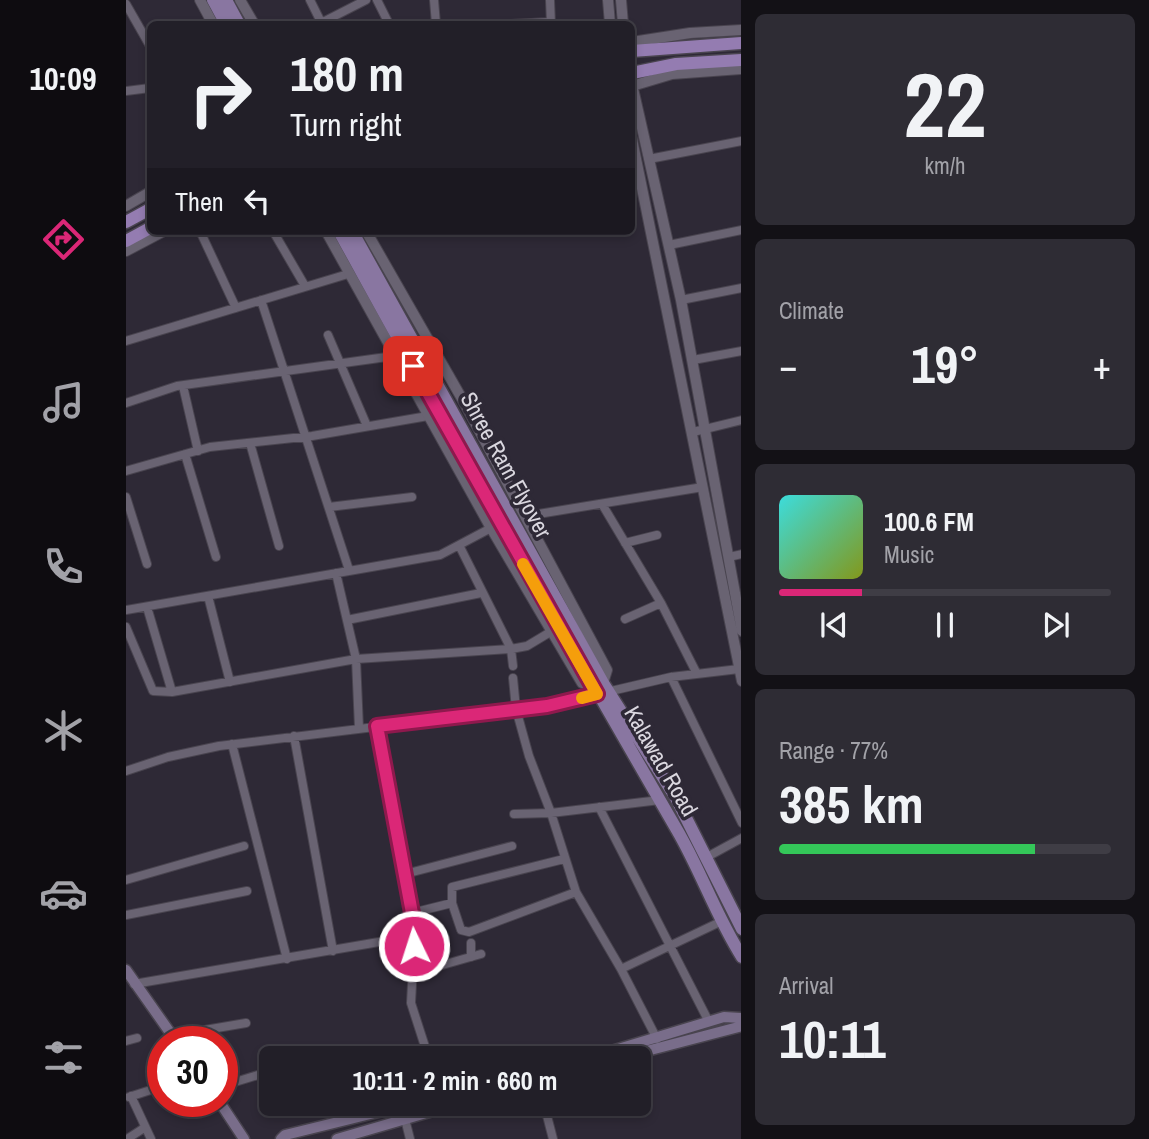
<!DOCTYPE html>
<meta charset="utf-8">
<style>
:root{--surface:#221f28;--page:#2e2c34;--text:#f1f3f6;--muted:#a2a2a8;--line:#3f3d45;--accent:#db2777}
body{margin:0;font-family:"Archivo Narrow",sans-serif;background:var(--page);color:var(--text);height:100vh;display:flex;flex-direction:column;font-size:26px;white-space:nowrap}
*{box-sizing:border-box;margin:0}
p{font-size:23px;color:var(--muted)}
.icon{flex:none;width:38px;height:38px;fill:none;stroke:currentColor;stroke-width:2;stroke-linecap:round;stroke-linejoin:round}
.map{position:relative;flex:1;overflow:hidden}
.side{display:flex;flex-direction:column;gap:14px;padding:14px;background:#131116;width:408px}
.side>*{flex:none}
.hud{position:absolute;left:21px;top:21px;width:488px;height:214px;border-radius:10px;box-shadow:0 4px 10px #0003,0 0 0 2px var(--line);background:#221f28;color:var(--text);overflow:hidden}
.speed{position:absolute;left:21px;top:1026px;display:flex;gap:14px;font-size:35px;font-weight:700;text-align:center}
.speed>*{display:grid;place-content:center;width:91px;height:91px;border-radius:50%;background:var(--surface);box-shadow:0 4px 10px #0003,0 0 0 2px var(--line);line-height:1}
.speed .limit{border:10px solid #d22;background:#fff;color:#111}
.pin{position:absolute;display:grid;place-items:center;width:60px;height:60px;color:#fff;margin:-30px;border-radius:14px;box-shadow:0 4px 10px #0006}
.me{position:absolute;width:77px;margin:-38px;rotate:356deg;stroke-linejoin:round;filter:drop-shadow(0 0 5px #0008)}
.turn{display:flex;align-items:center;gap:24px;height:147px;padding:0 28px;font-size:32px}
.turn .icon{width:91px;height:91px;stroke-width:2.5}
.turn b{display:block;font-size:49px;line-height:60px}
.then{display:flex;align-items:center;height:66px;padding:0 28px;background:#0003;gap:14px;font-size:26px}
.big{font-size:52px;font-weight:700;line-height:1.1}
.side .tile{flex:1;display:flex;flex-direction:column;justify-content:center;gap:10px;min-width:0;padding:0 24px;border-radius:10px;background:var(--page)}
.side .dial{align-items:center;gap:0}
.dial b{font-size:91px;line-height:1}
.song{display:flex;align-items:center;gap:21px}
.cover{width:84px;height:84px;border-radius:10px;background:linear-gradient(135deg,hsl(180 70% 55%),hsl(70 70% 35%))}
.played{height:7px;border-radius:4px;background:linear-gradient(90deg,var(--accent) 25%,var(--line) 25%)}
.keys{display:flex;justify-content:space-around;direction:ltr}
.heat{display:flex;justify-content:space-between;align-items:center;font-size:38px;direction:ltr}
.charge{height:10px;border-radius:5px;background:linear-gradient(90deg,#34c759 77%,var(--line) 0)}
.trip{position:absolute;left:133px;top:1046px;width:392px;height:70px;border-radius:10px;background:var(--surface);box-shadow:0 4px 10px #0003,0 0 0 2px var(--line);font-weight:700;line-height:70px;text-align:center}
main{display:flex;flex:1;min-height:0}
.menu{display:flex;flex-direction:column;width:126px;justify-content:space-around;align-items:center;background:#0e0c10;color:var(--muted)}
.menu .icon{width:49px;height:49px}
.menu .active{color:var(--accent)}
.menu b{font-size:32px;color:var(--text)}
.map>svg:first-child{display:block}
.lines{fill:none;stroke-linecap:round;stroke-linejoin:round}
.minor-casing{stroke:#49444f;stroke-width:10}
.tertiary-casing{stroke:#49444f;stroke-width:12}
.secondary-casing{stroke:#49444f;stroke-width:13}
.primary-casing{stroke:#49444f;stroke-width:15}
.trunk-casing{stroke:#49444f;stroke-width:15}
.minor{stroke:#696372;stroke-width:8}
.tertiary{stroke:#696372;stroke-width:10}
.secondary{stroke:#796d8a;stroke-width:10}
.primary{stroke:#8976a1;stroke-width:12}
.trunk{stroke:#947cb1;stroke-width:12}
.route-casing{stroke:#8e194d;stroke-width:18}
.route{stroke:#db2777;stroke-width:12}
.slow{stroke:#f59e0b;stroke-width:12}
.labels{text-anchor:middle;stroke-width:7;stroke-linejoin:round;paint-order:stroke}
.street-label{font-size:23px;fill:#dad7df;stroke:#2e2936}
</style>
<main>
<nav class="menu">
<b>10:09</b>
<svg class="icon active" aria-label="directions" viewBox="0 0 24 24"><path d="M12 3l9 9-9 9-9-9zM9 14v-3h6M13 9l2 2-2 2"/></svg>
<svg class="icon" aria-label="music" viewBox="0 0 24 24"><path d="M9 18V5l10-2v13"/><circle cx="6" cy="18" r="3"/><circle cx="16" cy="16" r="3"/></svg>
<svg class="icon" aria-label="phone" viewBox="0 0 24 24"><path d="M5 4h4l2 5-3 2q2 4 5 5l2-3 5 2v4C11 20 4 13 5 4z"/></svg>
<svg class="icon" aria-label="climate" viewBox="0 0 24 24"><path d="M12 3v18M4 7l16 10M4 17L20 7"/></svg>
<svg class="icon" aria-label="car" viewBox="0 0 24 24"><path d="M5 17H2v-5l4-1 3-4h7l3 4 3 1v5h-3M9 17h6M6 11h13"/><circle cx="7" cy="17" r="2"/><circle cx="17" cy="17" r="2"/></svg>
<svg class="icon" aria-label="filters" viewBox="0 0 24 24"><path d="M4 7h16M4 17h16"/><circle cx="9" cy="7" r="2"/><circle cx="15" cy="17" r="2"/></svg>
</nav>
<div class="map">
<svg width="616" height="1139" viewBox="0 0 616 1139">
<rect width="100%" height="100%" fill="#2e2936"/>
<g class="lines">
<defs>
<path id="minor" d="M184,0L196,24
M251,0L263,24
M308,0L310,24
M424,0L425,24
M0,4L24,46
M195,23L240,0
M385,24L425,22
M0,91L24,88
M523,159L616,141
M74,231L110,308
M147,231L179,286
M543,245L616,230
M135,300L223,570
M555,300L616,288
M202,335L241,426
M0,341L222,274
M567,360L616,351
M57,386L72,451
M0,403L51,386L268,356
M567,432L616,420
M124,443L153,546
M59,454L90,557
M0,471L84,447L186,436L302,416
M0,497L21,564
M476,504L535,603L570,672
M203,507L286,497
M400,516L577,487
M499,543L531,535
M333,545L385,649L401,646L426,631
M603,557L616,554
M210,573L230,659L233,728
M82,596L104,682
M21,607L46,692L230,659L385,649L387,666
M0,610L314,555L365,528
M499,619L535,603
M221,620L355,593
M0,627L27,691L46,692
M545,677L616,823
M387,678L390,709L403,756L425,813L450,892L495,969
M251,726L286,913L288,946L285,1003L303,1059
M168,736L207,951
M106,744L161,959
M0,771L42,757L93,746L421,706L545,677L613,669
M473,807L583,1022
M388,814L425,813L534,800
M581,857L616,838
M438,859L326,887V903L335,930L343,932L450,892
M279,874L386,846
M0,880L118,846
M286,913L326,903
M0,915L121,891
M345,943V957
M288,973L355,954
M8,984L288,936
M531,1039L495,969L594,922
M0,1041L11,1038
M54,1041L79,1030L120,1023
M96,1086L145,1071
M5,1096L25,1139
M3,1097L37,1086
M418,1104L427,1139
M280,1123L284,1139
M1,1139L18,1128"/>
<path id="tertiary" d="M74,0L87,24
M114,0L128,24
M482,0L484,24
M495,0L497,24
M506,42L564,33L616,30
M506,84L555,300L616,631
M506,86L546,74L616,69
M506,139L616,681
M0,206L24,192
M200,231L365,528L456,683L467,686
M240,231L339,404L481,670L477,683
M0,251L38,231"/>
<path id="secondary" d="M0,970L50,1041
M459,1059L598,1017L616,1018
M490,1059L616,1026
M93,1101L118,1139
M155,1139L159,1135L285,1104
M211,1139L331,1104"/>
<path id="primary" d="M87,0L100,24
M100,0L113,24
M213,231C323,432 436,631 551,830C575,871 590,916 616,957
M226,231L477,683L550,798L616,929"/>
<path id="trunk" d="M506,51L616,43
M506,73L550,64L616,60
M0,222L24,209
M0,241L24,228"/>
</defs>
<use href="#minor" class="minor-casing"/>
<use href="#tertiary" class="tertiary-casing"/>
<use href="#secondary" class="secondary-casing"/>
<use href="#primary" class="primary-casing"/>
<use href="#trunk" class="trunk-casing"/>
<use href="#minor" class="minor"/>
<use href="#tertiary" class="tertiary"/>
<use href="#secondary" class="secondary"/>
<use href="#primary" class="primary"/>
<use href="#trunk" class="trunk"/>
</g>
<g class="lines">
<defs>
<path id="route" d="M287,366L471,694L421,706L251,726L286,913L288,946"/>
</defs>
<use href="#route" class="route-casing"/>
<use href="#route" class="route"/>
<path class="slow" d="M397,564L471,694L456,698"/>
</g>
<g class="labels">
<g class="street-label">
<text transform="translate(380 465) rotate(61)" y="8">Shree Ram Flyover</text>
<text transform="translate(535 761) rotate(60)" y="8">Kalawad Road</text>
</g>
</g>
</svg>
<div class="speed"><div class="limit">30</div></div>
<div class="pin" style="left:287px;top:366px;background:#d93025"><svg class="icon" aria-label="arrive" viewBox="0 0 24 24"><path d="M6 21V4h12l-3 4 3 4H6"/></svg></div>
<svg class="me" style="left:288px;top:946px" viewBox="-20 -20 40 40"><circle r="17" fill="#db2777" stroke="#fff" stroke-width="3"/><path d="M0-11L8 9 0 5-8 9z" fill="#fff"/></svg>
<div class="trip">10:11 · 2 min · 660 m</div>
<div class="hud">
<div class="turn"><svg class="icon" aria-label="right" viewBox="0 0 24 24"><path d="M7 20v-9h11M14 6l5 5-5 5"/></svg><div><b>180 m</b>Turn right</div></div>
<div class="then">Then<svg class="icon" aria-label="left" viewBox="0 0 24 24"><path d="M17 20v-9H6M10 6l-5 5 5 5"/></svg></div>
</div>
</div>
<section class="side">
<div class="tile dial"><b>22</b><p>km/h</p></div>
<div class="tile"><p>Climate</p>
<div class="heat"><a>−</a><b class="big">19°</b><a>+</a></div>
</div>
<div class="tile">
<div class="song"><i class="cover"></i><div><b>100.6 FM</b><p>Music</p></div></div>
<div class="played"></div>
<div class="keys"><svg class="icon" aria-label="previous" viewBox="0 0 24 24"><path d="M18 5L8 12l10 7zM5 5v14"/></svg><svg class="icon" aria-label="pause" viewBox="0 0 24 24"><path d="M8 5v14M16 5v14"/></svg><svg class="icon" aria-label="next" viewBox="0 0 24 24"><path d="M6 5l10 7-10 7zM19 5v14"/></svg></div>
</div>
<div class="tile"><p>Range · 77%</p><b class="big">385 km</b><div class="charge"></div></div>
<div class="tile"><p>Arrival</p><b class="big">10:11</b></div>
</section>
</main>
